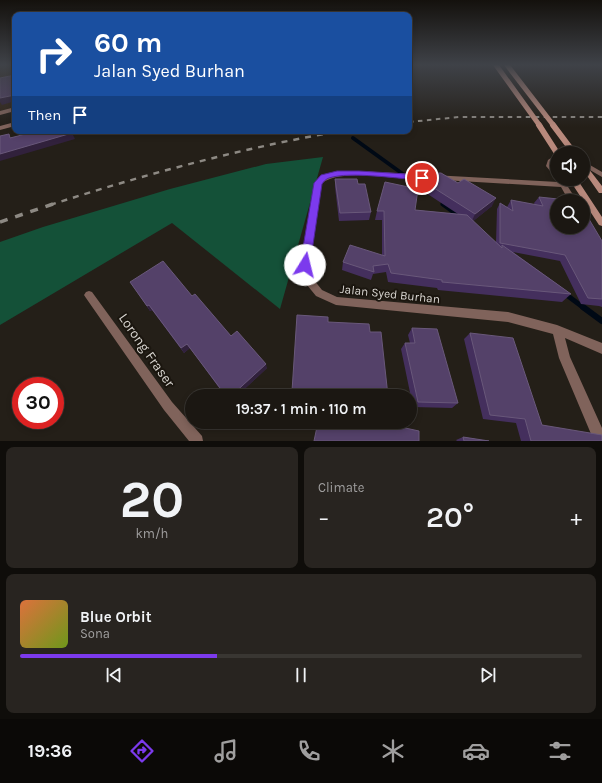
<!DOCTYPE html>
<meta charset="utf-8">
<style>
:root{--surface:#1b1712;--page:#282420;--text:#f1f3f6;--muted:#a09f9f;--line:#393632;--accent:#7c3aed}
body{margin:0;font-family:Karla,sans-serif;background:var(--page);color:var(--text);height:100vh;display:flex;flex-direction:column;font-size:15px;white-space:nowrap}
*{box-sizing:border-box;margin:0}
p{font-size:13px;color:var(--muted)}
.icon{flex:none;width:22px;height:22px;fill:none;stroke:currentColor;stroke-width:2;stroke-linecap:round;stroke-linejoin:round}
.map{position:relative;height:441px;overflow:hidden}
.side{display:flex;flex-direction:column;gap:6px;padding:6px;background:#0f0d0a;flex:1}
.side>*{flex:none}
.banner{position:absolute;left:12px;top:12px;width:400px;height:122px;border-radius:8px;box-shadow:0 2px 6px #0003,0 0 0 1px var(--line);background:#1a4fa0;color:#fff;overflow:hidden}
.tools{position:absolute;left:550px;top:146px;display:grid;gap:8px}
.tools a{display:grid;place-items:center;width:40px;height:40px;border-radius:50%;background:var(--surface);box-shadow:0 2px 6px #0003,0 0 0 1px var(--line);font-size:20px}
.speed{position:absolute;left:12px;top:377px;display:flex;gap:8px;font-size:20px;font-weight:700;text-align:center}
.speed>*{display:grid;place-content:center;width:52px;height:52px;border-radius:50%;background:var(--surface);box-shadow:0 2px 6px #0003,0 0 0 1px var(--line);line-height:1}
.speed .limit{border:6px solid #d22;background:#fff;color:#111}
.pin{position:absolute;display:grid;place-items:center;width:34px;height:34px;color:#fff;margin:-17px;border:2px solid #fff;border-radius:50%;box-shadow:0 1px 4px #0007}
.me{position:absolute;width:44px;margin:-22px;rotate:9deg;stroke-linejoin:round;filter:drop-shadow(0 0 3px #0008)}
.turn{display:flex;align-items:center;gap:14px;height:84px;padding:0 16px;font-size:18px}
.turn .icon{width:52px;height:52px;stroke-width:2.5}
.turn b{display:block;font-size:28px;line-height:34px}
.then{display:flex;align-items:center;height:38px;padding:0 16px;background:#0003;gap:8px;font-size:15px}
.big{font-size:30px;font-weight:600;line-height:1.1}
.side .widget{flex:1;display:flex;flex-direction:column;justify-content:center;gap:6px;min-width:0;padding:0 14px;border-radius:8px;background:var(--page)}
.side .dial{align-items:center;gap:0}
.dial b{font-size:52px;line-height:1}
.song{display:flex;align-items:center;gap:12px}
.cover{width:48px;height:48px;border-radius:6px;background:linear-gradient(135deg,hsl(20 70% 55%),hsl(80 70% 35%))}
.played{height:4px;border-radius:2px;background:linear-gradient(90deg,var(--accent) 35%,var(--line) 35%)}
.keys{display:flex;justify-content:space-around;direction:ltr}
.heat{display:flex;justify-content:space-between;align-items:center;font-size:22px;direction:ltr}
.side .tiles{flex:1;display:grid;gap:6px;grid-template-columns:1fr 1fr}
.widget:last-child{grid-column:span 2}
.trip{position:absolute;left:185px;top:389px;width:232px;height:40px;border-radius:20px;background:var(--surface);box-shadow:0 2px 6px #0003,0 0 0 1px var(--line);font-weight:600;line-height:40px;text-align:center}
.tab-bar{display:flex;height:64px;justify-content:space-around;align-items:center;background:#0b0907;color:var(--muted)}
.tab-bar .icon{width:28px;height:28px}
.tab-bar .on{color:var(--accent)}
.tab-bar b{font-size:18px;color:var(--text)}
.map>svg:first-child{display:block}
.education{fill:#312417}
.green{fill:#145138}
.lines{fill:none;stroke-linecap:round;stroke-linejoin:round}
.stream-far2{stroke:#000915;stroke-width:4}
.stream-far1{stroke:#000915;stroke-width:5}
.stream{stroke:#000915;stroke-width:6}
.street{fill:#80635b;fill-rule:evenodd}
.secondary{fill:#b8897c;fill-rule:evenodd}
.rail-far2{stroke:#8d8983;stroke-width:2;stroke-dasharray:4.5 4.5;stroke-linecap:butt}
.rail-far1{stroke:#8d8983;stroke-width:2.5;stroke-dasharray:6 6;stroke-linecap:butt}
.rail{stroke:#8d8983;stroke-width:3.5;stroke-dasharray:8 8;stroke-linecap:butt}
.secondary-bridge-far1{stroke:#b8897c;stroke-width:5}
.secondary-bridge{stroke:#b8897c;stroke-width:6}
.wall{fill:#442f5d}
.shaded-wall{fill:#31213c}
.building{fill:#544169;stroke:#69587a}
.route{fill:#7c3aed;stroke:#51269a}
.labels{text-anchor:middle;stroke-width:4;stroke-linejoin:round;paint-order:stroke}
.street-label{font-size:12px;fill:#dad7d2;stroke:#1b160f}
.near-street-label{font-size:14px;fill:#dad7d2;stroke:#1b160f}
</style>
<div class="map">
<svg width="602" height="441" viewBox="0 0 602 441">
<rect width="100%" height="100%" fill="#241f18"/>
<path class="education" d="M0,65H15V107L0,111Z"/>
<path class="green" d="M323,157L280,309L172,223L0,325V242L43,227L170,189L266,164Z"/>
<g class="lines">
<path class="stream-far2" d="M353,138L425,190
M443,204L445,205"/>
<path class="stream-far1" d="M443,204L462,218
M564,293L584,308"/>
<path class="stream" d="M583,307L602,321"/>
<path class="street" d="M15,107V111L0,115V111Z
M15,122V126L0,130V126Z
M551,158H557V162H554L552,166L557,171V179H563L577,201H569L561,187L359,175C346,176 332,175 321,184L309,265L314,280L322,290L337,297L508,312L557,325L602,343V354L565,338L570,357L602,428V441H594L559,358L553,334L508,322L336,305L316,296L307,285L301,265L314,183C325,170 344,172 359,171L558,182L556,178L546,166L548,160Z
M583,161L602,172V177L583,166Z
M89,291L92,292L172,402L202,436L203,441H189L164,410L86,298L84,295L86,292Z"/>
<path class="secondary" d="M583,163L585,164L602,186V193H599L583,170Z
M569,179H577L602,217V226L599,225Z"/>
<path class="rail-far2" d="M409,122L459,117H602"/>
<path class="rail-far1" d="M50,205C146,174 242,148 341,131"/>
<path class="rail" d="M0,222L53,204"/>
<path class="secondary-bridge-far1" d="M496,65L540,126
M507,65L554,126"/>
<path class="secondary-bridge" d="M539,125L557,153
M553,125L574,153"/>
</g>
<path class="wall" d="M335,179L358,184L371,212L369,220L339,221L335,187Z
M423,181L492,206L473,221L496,243L497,209L500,203L507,207L511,200L535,205L534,203L539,197L602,241V307L599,306L581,304L560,261L513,252L571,294L562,302L438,290L437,288L388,282L386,272L373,274L371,280L342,270L343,262L382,255V220H375L377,211L415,210L458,214L420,189Z
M130,282L192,296L231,336L267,368L237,396H225L190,348L184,353L152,310L150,311Z
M328,322L370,332L388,396H292V391Z
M412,328L458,403L452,408L413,407L401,349L405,343H410L408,335Z
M470,333L542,425L602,441H521L516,423L483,419L464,339Z
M362,422H378L419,441L362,426Z
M463,437L489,441H457L456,440Z"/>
<path class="shaded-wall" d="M15,95V101L2,105L0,102V98Z
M71,131L75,139L0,161V154Z
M496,198L492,206L471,223L475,214Z
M149,305L152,310L150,311L147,306Z
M187,344L190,348L184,353L181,348Z
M266,364L267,368L237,396H231Z"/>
<path class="building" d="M15,75V95L0,98V78Z
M35,131H71L72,133L0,154V136L9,134L10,138L18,136Z
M437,173H441L458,183L464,179L496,198L475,214L423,181Z
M335,179H357L358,184H365L371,212L340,213Z
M385,182L418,189L415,210L467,215L502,248V245L571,294L442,282V280L391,273L388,264L373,266L374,272L343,262L350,245L385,256L384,211H377Z
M539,197L577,201H557V227H583V209L602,241V299L588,298L565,255L500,243V203L513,211L511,200L543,206Z
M163,261L192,296L195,294L231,336L237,331L266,364L231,396H226L187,344L181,348L149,305L147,306L130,282Z
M297,315L328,317V322L369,324L370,332H381L388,396L292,391Z
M412,328L437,329L458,403L418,402L405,343H415Z
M470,333L513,338L542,425L602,435V441H531L525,419L490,415Z
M318,422H349L364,427V422H378L419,431V441H314Z
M463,437L489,441H464Z"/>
<linearGradient id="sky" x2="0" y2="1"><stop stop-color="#14110d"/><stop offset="0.51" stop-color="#3f4248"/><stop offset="1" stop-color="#3f4248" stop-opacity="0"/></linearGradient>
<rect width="602" height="127" fill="url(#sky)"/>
<path class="route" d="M337,171H359L422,175L426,178L422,180C399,179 350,171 329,178C326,179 324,181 322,184L310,265L309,268L305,269L301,268L300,265L314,183L321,175Z"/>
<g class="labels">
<g class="street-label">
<text transform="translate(390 294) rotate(6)" y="4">Jalan Syed Burhan</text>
</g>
<g class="near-street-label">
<text transform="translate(147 350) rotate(55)" y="5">Lorong Fraser</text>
</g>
</g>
</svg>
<div class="tools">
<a><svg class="icon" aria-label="sound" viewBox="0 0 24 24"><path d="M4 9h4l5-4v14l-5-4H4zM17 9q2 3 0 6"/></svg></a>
<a><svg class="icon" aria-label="search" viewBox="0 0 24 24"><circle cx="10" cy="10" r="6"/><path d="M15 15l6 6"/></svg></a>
</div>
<div class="speed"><div class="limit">30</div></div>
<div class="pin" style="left:422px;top:178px;background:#d93025"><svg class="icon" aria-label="arrive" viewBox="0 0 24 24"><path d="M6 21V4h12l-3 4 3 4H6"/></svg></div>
<svg class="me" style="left:305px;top:265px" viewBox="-20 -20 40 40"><circle r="19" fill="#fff"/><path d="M0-13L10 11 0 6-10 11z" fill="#7c3aed"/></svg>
<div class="trip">19:37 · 1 min · 110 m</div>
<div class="banner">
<div class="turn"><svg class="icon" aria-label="right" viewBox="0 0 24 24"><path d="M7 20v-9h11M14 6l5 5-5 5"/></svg><div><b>60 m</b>Jalan Syed Burhan</div></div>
<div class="then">Then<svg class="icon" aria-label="arrive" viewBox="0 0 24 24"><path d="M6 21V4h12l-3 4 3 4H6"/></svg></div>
</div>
</div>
<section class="side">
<div class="tiles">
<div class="widget dial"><b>20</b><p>km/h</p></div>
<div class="widget"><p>Climate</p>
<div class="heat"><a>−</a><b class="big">20°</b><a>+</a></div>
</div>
<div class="widget">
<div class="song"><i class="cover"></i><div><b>Blue Orbit</b><p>Sona</p></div></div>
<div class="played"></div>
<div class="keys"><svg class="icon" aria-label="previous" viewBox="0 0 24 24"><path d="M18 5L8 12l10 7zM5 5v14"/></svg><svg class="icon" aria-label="pause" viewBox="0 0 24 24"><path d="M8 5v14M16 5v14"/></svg><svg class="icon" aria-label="next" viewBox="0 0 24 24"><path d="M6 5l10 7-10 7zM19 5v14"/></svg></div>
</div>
</div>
</section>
<nav class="tab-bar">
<b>19:36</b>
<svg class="icon on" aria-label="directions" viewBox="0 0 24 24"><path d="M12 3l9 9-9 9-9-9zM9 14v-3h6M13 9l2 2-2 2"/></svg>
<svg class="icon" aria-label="music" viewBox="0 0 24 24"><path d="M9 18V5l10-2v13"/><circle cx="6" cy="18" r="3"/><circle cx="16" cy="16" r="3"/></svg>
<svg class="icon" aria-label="phone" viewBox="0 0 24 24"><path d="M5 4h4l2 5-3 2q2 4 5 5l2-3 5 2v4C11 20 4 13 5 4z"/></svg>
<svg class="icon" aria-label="climate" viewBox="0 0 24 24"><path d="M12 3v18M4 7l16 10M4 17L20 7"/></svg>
<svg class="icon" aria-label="car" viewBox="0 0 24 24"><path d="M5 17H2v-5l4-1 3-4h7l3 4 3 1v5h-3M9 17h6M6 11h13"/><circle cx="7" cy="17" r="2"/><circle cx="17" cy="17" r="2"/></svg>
<svg class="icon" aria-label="filters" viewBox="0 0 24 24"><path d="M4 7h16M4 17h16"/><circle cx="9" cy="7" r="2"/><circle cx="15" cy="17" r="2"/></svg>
</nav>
